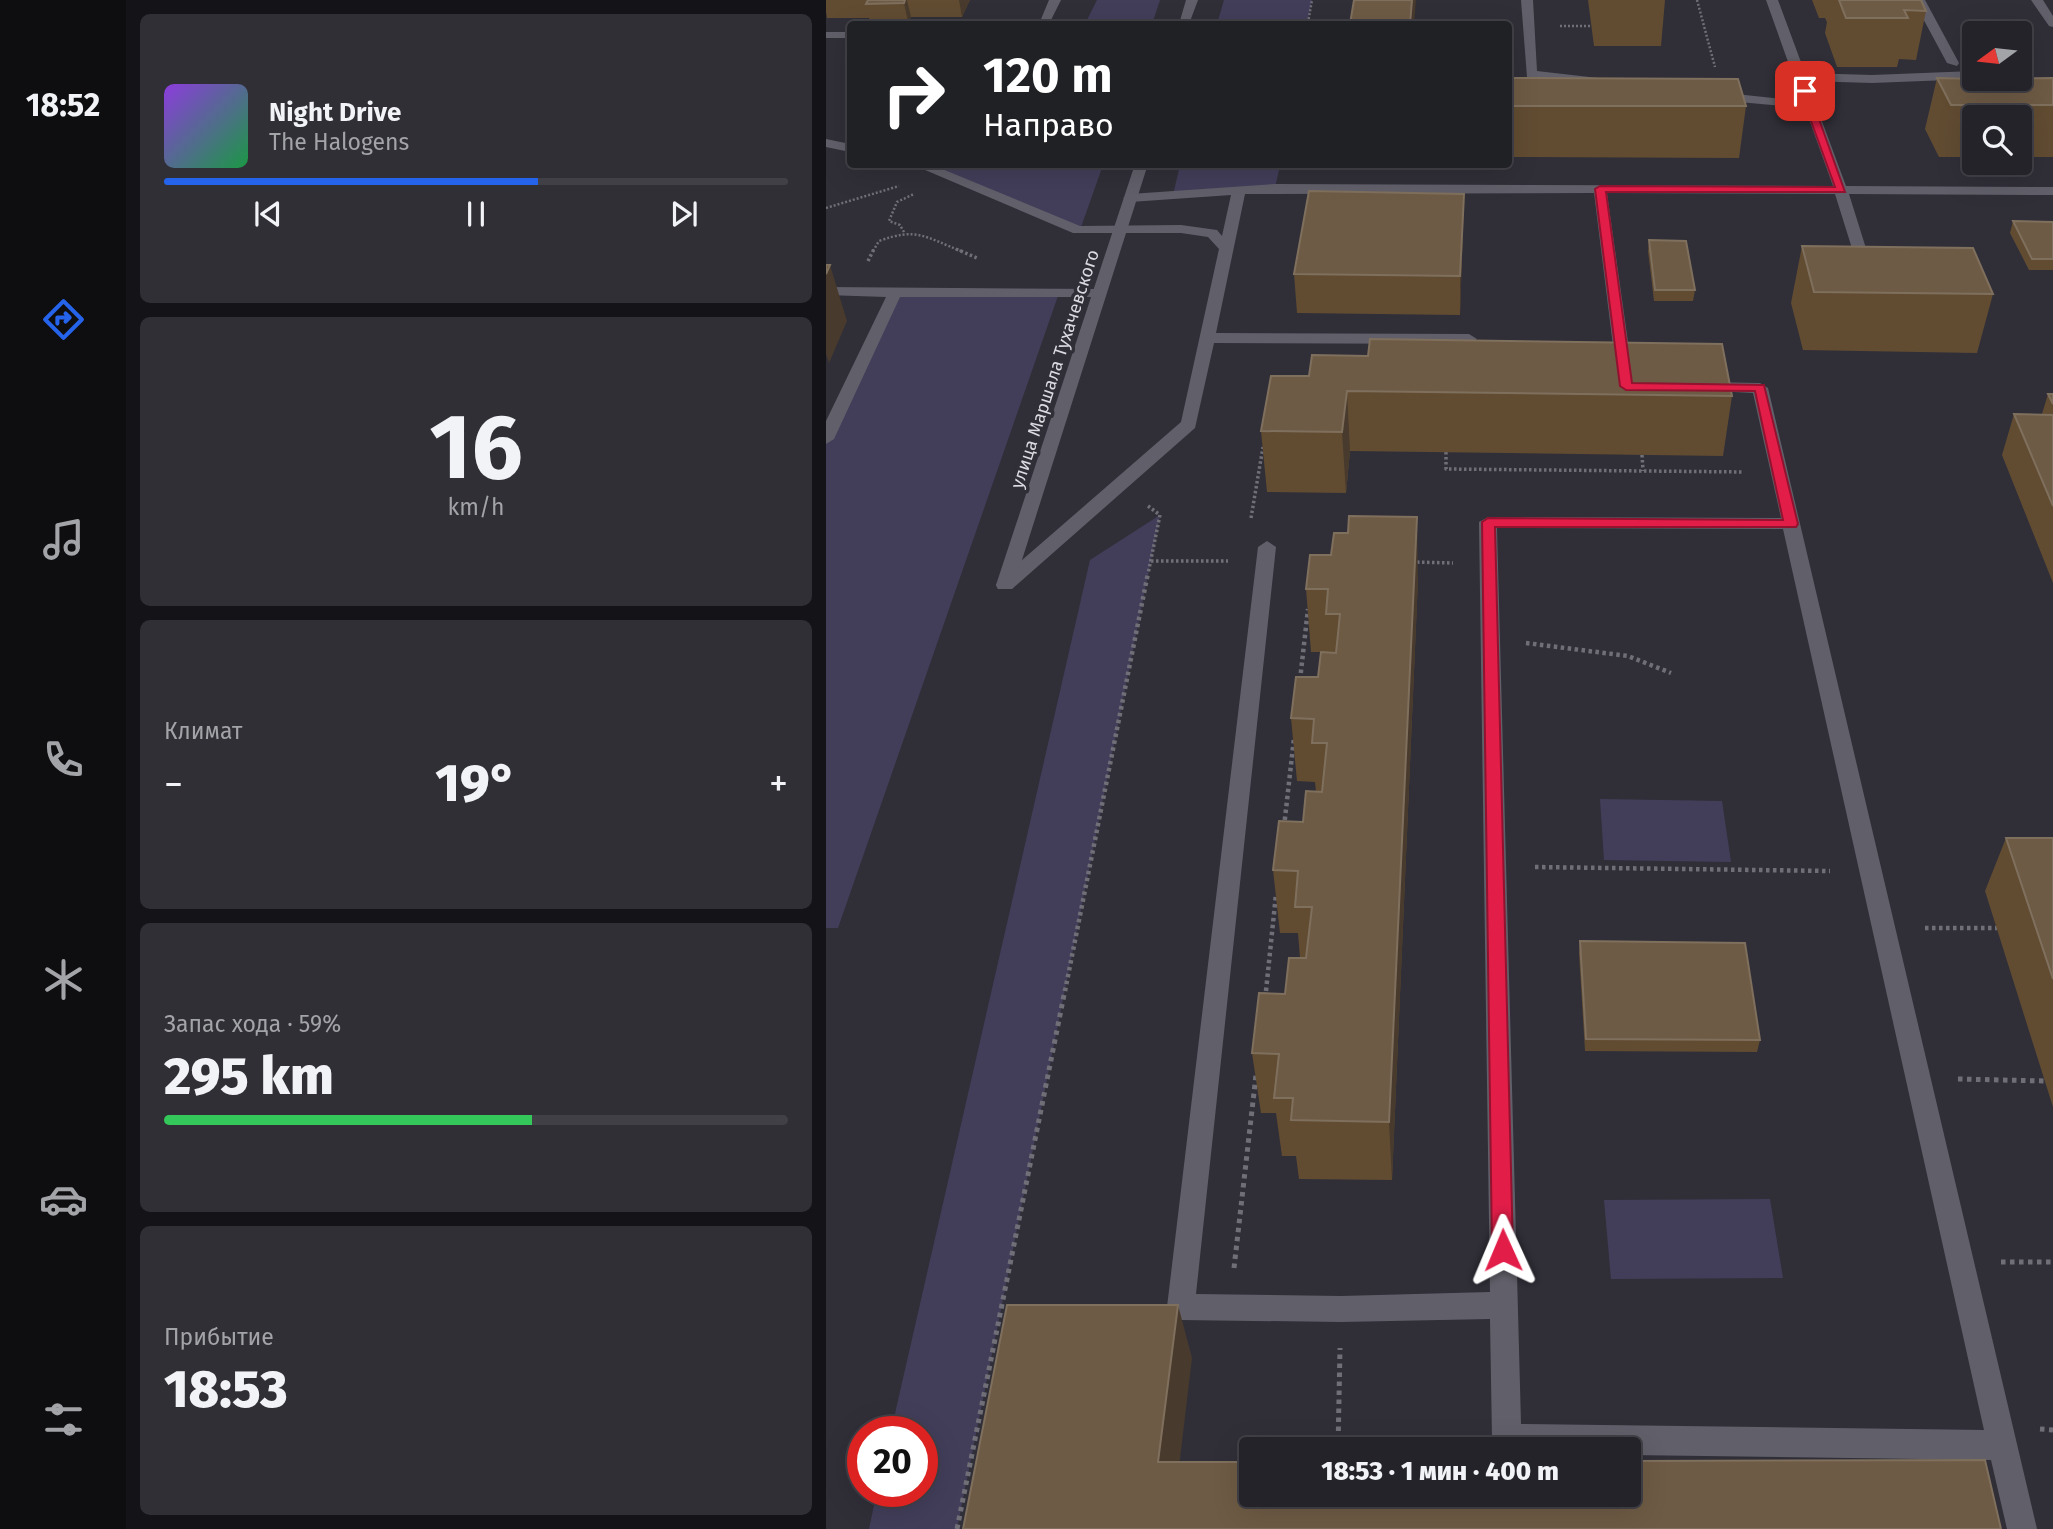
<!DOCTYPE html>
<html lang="ru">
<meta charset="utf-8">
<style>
:root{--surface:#24232a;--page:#302f36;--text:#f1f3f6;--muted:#a3a4a8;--line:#414047;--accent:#2563eb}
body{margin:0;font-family:"Fira Sans",sans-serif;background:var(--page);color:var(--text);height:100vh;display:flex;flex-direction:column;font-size:26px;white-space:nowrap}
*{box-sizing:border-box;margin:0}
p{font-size:23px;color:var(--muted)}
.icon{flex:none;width:38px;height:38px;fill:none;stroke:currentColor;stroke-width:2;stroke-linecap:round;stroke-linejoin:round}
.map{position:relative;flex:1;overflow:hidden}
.details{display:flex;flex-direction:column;gap:14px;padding:14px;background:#141317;width:700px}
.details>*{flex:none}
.hud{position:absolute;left:21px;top:21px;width:665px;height:147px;border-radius:7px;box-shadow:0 7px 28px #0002,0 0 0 2px var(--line);background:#202124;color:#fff;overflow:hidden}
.needle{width:46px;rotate:255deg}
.tools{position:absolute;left:1136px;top:21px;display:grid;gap:14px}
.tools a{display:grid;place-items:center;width:70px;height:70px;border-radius:7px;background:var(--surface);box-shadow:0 7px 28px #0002,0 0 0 2px var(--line);font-size:35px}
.speed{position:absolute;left:21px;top:1416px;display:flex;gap:14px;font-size:35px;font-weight:700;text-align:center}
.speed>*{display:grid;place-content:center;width:91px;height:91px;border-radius:50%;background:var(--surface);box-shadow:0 7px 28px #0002,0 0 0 2px var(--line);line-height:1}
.speed .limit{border:10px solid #d22;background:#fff;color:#111}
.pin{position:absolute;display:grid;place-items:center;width:60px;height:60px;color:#fff;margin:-30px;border-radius:14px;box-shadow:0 4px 10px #0006}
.me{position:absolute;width:77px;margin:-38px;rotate:359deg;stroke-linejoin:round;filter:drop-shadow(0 0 5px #0008)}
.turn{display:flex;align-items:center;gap:24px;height:147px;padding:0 21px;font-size:32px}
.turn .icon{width:91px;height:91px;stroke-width:2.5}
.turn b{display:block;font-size:49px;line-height:60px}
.big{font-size:52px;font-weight:800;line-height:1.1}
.details .card{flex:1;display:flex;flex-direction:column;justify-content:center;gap:10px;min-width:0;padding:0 24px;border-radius:10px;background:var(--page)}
.details .dial{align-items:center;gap:0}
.dial b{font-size:91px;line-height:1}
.song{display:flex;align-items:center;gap:21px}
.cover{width:84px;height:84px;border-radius:10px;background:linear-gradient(135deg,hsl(270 70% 55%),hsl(140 70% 35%))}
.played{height:7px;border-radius:4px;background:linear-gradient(90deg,var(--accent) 60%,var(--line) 60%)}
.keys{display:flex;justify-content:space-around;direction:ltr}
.heat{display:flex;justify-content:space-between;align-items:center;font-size:38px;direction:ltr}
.charge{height:10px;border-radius:5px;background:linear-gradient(90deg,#34c759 59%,var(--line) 0)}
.trip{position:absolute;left:413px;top:1437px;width:402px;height:70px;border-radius:7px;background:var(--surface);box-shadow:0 7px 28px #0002,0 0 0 2px var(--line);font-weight:800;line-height:70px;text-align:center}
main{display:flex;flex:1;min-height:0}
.tab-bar{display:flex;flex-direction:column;width:126px;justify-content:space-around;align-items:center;background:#0e0e11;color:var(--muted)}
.tab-bar .icon{width:49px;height:49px}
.tab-bar .active{color:var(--accent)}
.tab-bar b{font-size:32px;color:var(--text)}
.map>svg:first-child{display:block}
.green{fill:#423e5a}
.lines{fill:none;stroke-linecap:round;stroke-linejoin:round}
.path-far3{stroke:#706f77;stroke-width:2.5;stroke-dasharray:2 2;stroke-linecap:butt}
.path-far2{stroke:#706f77;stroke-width:3.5;stroke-dasharray:2.5 2.5;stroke-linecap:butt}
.path-far1{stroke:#706f77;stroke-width:4.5;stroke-dasharray:3.5 3.5;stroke-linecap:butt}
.path{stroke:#706f77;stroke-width:5;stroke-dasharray:4.5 4.5;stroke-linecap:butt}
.service{fill:#61606a;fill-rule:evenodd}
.tertiary{fill:#61606a;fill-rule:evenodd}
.wall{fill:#614c32}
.shaded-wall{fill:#483a2d}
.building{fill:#6e5b45;stroke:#7f6f5d;stroke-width:2}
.route{fill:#e11d48;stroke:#92132f;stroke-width:2}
.labels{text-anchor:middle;stroke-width:7;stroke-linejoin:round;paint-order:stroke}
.far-street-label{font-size:18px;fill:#dbdae1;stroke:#302f38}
</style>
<main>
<nav class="tab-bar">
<b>18:52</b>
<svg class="icon active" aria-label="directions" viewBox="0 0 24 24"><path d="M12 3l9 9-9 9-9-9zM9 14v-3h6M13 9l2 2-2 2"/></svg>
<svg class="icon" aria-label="music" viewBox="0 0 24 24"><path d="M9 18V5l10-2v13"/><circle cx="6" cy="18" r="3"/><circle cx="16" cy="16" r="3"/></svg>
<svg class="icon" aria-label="phone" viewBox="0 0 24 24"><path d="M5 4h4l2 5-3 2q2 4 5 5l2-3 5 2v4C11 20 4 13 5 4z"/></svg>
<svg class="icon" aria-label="climate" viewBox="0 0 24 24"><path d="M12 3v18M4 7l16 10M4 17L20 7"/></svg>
<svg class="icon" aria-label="car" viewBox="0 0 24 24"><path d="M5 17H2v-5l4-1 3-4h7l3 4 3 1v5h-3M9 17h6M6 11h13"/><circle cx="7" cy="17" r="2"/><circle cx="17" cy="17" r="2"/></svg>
<svg class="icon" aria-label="filters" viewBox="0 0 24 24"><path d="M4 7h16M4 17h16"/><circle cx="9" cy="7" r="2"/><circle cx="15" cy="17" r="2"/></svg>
</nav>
<section class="details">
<div class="card">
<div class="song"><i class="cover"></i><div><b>Night Drive</b><p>The Halogens</p></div></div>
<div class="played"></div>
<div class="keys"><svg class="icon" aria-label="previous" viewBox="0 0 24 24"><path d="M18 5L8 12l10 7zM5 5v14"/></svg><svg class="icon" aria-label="pause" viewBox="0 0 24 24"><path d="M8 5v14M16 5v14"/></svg><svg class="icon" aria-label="next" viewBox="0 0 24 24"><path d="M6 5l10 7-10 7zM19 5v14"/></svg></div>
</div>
<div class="card dial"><b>16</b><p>km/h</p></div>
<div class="card"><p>Климат</p>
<div class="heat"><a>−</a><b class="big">19°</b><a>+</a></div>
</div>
<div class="card"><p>Запас хода · 59%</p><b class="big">295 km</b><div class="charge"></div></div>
<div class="card"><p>Прибытие</p><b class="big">18:53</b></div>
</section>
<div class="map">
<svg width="1227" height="1529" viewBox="0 0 1227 1529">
<rect width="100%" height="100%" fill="#302f38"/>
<path class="green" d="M271,0H334L326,24H259Z
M398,0H486L481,24H391Z
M102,165H277L255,227Z
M354,165H454L449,188L347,195Z
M69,293H233L12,928H0V439Z
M334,515L131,1529H43L51,1491H96V1432L65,1431L264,560Z
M774,799L896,801L905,862L778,860Z
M944,1199L957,1278L785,1279L778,1200Z"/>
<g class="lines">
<path class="path-far3" d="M871,0L889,67
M482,22H529
M482,23L486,0
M734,26H765
M0,208L73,186
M78,232L74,225L63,221L71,202L88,194
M47,251L53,241C91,227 99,237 135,251"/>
<path class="path-far2" d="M130,249L151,258
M42,261L48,249
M620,452V469L918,472
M816,455L817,471
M322,506L334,515L322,574
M425,518L437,447
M325,561H402
M586,562L627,563"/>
<path class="path-far1" d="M700,643L802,656L845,673
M474,680L482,609
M458,827L468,738
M709,867L1004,871
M1099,928H1171
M239,991L322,573
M440,991L450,894"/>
<path class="path" d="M439,997L440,990
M1132,1079L1219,1081
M1175,1262H1227
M408,1268L430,1075
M1214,1429L1227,1430
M512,1449L514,1348
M131,1529L239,990"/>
<path class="service" d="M223,0H235L223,24H213Z
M695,0H707L711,71L772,78L778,82L776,85L701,77Z
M940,0H952L979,73L1046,75L1148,71V79L1046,83L981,81L1020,186L1227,187V195L1023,194L1048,274L1041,278L1034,274L1009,194L781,193L806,370L798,375L790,370L768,193L419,194L390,333L643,334L651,339L643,344L388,343L369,428L186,589H172L170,585L172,581L355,422L393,249L382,237L355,233H247L85,164H104L254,226L355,225L391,230L396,236L405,195L304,202L297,198L304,194L449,184L1007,186L979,108L891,100L885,96L891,92L976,101Z
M1087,0H1099L1133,63L1131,66L1121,63Z
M1205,0H1217L1227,16V27L1223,26Z
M0,32H24V38H0Z
M0,139L24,144V152L0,147Z
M0,287L273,289L280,293L273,297H74L8,439L0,444V421L60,297L0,295Z
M877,382L934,383L942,388L1211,1529H1181L1165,1460L803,1455V1449H670L666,1439L664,1319L515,1322L355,1320L345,1317L341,1307L432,547L441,541L450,547L370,1294L515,1296L664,1292L653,522L662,517L955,518L927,393L871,390V384ZM671,528L957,529L1158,1430L695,1424Z"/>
<path class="tertiary" d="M360,0H372L363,24H353Z
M309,164H322L188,585L186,589H172L170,585Z"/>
</g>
<path class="wall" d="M0,0H144L136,17H85L82,22L45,23L43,18H1L0,12Z
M762,0H839L835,46H768Z
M986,0H1095L1100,11L1090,60L1073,59L1071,67H1011L999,33L1001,22L999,18H993Z
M682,78L920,106L913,158L682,157Z
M1111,78H1227V157H1194V117H1148V157H1113L1099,129Z
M638,194L634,315L471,313L468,274Z
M1187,221L1227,222V270H1203L1184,233Z
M823,240L869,290L867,301H828L822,251Z
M976,246L1167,294L1151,353L977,350L965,303Z
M445,376L906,396L897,456L524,451L520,493L441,492L435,431Z
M1222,394H1227V583L1176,455L1188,414H1216Z
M592,579L566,1180L473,1179L470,1156H456L450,1113H435L426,1053L459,994L474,958L472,933H454L447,870L477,822L490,792L489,782L471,781L465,718L492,677L502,652H485L480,589Z
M1180,838H1227V1107L1159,891Z
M754,941L934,1040L931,1052L759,1051L753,953Z"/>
<path class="shaded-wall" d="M79,0H81L85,17L82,22L78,3Z
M133,0H144L136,17Z
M586,0H590L588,24H584Z
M638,194L637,231L634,315V276Z
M4,265L21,321L3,363L0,354V274Z
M521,391L524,451L520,493L516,432Z
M591,517L592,579L566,1180L563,1122Z
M352,1305L366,1358L348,1509L332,1462Z"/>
<path class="building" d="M42,0H79L78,3L40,4Z
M528,0H586L584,24H524Z
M1013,0H1095L1100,11L1078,10L1082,18H1020Z
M682,78L912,79L920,106H682Z
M1111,78L1148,79L1227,78V105H1125Z
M483,191L638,194L634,276L468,274Z
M1187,221L1227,222V259H1206Z
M823,240L860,241L869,290H829Z
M976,246L1147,248L1167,294L988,292Z
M0,265H4L0,274Z
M544,339L896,344L906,396L521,391L516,432L435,431L445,376H483L486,355L542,356Z
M1222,394H1227V404Z
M1188,414L1227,415V506Z
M523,516L591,517L563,1122L465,1120L467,1098H448L453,1054L426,1053L433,993L459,994L463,958H480L486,907H469L472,871L447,870L453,821L477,822L480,791L496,792L501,743H486L488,719L465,718L470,677H492L495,652L510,653L514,614H500L502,589H480L484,555H505L508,533H522Z
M1180,838H1227V979Z
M754,941L919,943L934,1040L760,1039Z
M181,1305H352L332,1462H425V1494H803V1461L1159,1460L1175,1529H137Z"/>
<path class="route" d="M979,88L983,91L1019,192H780L806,383L938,385L972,524L970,527H669L687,1250L684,1257L677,1260L669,1257L666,1250L656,522L662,518L957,520L929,391L800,390L794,386L769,189L774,186L1009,187L974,91Z"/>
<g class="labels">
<g class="far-street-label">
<text transform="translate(229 369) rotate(-72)" y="6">улица Маршала Тухачевского</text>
</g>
</g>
</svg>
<div class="tools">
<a><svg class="needle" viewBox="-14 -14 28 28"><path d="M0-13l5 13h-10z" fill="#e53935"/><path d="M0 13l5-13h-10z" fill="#a3a4a8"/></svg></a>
<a><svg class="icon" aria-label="search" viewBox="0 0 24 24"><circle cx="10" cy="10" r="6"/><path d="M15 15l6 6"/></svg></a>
</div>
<div class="speed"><div class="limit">20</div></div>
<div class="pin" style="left:979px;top:91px;background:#d93025"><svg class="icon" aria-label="arrive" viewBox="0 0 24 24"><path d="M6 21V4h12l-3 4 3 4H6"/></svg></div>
<svg class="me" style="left:677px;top:1250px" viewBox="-20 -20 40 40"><path d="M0-17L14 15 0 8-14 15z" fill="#e11d48" stroke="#fff" stroke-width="4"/></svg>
<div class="trip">18:53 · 1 мин · 400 m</div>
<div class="hud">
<div class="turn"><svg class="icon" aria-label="right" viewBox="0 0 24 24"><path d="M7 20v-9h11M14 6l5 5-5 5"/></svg><div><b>120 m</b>Направо</div></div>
</div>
</div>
</main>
